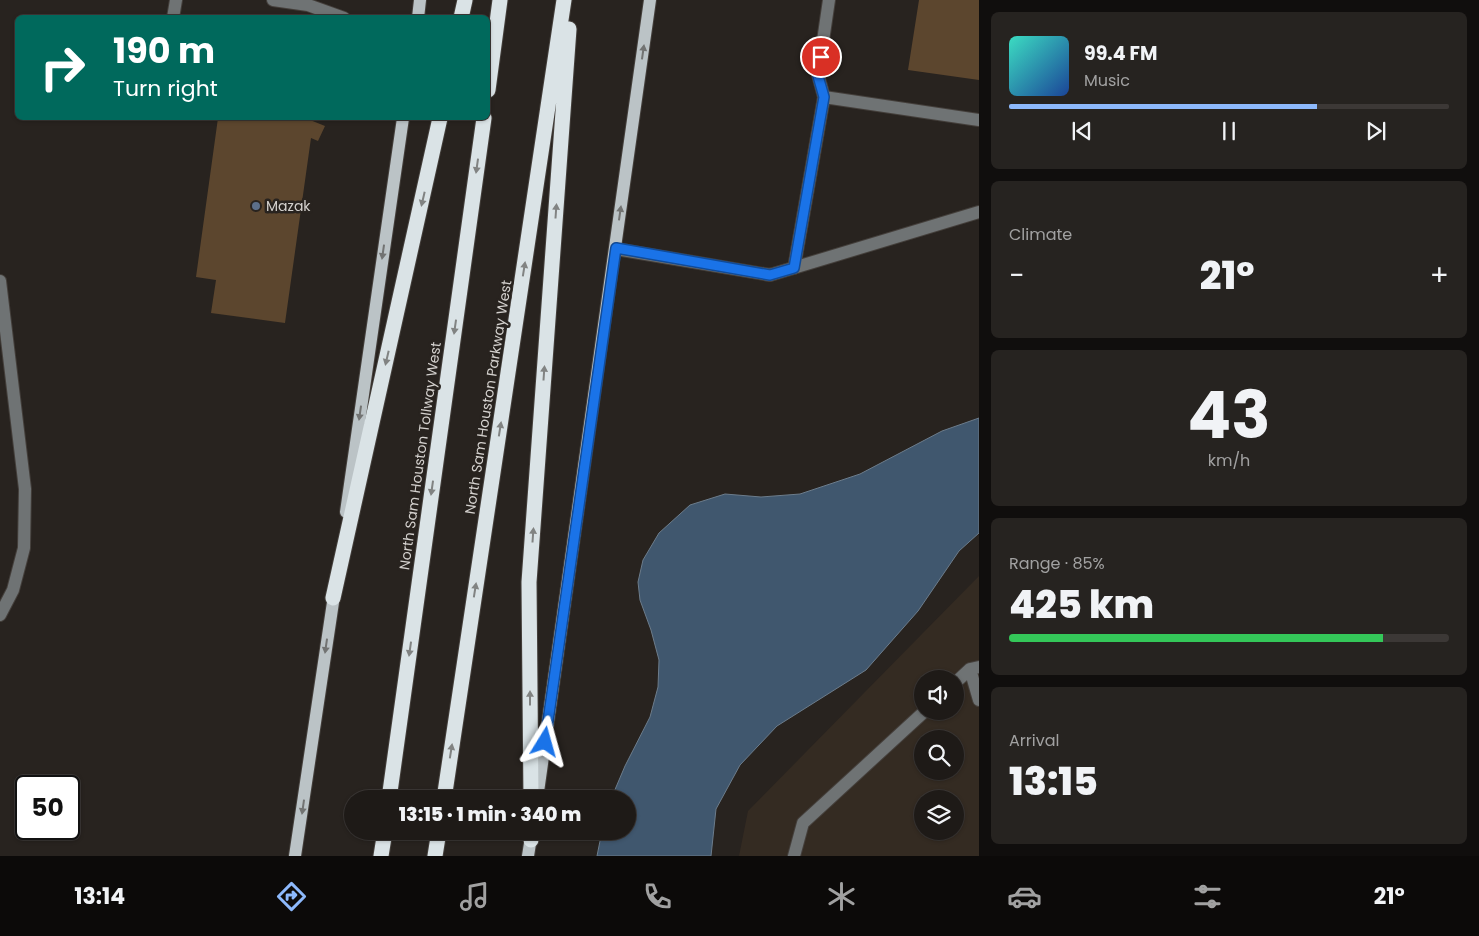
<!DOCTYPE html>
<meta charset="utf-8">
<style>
:root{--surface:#1e1a17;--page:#262320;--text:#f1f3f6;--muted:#a1a1a1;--line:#3c3836;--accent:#8db9fc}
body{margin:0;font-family:Poppins,sans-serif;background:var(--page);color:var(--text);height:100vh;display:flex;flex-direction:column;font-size:19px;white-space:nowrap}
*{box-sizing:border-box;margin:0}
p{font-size:16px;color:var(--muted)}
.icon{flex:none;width:28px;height:28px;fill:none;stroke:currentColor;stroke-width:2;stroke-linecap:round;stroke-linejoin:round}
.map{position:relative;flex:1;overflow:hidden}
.drawer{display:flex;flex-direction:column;gap:12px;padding:12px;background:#100e0d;width:500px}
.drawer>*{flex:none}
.top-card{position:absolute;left:15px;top:15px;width:475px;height:105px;border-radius:8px;box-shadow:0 1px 4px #0004,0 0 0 1px var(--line);background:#00695c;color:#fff;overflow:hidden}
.buttons{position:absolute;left:914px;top:670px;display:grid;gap:10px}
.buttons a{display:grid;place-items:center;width:50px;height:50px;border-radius:50%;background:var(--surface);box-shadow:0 1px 4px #0004,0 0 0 1px var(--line);font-size:25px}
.speed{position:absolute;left:15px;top:775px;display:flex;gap:10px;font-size:25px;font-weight:700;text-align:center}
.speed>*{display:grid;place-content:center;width:65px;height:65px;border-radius:50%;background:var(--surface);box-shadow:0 1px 4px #0004,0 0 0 1px var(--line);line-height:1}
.speed .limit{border:2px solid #111;border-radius:8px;background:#fff;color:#111}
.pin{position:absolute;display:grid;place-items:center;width:42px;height:42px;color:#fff;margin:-21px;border:2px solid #fff;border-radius:50%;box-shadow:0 1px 5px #0007}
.me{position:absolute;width:55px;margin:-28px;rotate:8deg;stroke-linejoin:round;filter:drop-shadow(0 0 4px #0008)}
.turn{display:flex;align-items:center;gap:18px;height:105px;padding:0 15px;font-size:22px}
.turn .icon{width:65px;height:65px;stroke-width:2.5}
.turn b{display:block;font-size:35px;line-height:42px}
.big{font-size:38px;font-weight:800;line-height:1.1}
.drawer .widget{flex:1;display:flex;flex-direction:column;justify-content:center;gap:8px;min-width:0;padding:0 18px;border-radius:8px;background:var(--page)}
.drawer .dial{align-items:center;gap:0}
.dial b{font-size:65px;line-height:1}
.song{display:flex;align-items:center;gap:15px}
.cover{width:60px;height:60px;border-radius:8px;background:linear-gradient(135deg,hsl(170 70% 55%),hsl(220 70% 35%))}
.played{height:5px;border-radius:2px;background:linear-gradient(90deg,var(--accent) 70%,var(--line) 70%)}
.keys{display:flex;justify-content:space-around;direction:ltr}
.heat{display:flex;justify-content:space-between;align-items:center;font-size:28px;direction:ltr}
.charge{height:8px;border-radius:4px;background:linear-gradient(90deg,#34c759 85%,var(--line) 0)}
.trip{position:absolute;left:344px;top:790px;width:292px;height:50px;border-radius:25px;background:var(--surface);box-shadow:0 1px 4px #0004,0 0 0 1px var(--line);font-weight:800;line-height:50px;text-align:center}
.menu{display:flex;height:80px;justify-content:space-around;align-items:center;background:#0c0a09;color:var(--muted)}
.menu .icon{width:35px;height:35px}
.menu .active{color:var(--accent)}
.menu b{font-size:22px;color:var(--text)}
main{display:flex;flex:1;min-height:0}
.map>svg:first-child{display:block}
.built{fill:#342b22;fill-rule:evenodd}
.water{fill:#40576e;stroke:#6c7c8b}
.building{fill:#5c462e}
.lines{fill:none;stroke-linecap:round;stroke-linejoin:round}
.minor-casing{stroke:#443f3b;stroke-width:14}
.major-casing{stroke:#443f3b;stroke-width:14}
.highway-casing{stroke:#443f3b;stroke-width:17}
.minor{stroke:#6f7374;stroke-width:12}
.major{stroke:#bbc3c6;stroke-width:12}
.highway{stroke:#dae3e6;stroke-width:15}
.oneway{fill:#727372}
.oneway2{fill:#818382}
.route-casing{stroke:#114b97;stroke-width:12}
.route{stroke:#1a73e8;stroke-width:9}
.service-dot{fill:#5c6f8a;stroke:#28231f;stroke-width:2}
.labels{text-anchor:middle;stroke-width:5;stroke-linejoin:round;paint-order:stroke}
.poi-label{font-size:14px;fill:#d4d1ce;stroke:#28231f;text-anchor:start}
.street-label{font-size:14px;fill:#d4d1ce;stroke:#28231f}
</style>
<main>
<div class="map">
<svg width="979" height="856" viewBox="0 0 979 856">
<rect width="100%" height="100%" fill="#28231f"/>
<path class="built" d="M979,576V856H739L748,811ZM922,679H955V711H922ZM922,739H955V771H922ZM922,799H955V831H922Z"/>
<path class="water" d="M979,418V533L959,551L918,611L866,670L777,726L740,765L716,809L711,856H597L602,831H628V799H611L625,766L650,717L658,687L659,660L651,630L640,600L638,582L643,560L659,533L690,505L725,494L761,497L800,494L860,474L942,431Z"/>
<path class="building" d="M919,0H979V80L908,70Z
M218,118H305L325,126L318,141L311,138L285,323L211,313L216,280L196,277Z"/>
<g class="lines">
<defs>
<path id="minor" d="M273,0L308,5L344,18
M829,0L818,75L824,97L979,120
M173,18L176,0
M616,249L770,275L979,212
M794,268L824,97
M0,281L25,489L24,548L13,590L0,615
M970,669L979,700
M955,683L970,669L979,667
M794,856L803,823L925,711"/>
<path id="major" d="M418,18L420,0
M346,512L403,118
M537,799L650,0
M295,856L335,589
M528,856L532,831"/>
<path id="highway" d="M461,18L465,0
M488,90L500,0
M333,598L440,118
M389,799L484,118
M444,799L564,0
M531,799L529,582L569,29
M531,831V840
M381,856L385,831
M435,856L439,831"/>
</defs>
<use href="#minor" class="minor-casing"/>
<use href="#major" class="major-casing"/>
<use href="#highway" class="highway-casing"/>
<use href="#minor" class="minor"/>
<use href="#major" class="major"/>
<use href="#highway" class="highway"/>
</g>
<defs><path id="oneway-solid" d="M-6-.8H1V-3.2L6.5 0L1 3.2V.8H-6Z" transform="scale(1.25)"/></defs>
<g class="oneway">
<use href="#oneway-solid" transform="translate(643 52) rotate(-82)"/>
<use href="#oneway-solid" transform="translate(620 213) rotate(-82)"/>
<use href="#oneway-solid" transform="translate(383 252) rotate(98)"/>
<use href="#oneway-solid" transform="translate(360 413) rotate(98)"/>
<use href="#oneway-solid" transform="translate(326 646) rotate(98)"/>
<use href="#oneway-solid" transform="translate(303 807) rotate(98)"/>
</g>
<g class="oneway2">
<use href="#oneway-solid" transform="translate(477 166) rotate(98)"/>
<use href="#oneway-solid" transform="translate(423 199) rotate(103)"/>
<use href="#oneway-solid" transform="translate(556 211) rotate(-86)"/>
<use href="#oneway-solid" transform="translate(524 269) rotate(-81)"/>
<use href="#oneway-solid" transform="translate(455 327) rotate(98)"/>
<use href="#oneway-solid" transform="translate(387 358) rotate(103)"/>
<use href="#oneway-solid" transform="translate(544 373) rotate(-86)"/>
<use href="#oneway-solid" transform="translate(500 429) rotate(-81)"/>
<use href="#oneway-solid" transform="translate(432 488) rotate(98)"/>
<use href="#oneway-solid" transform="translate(533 535) rotate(-86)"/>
<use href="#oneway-solid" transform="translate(475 590) rotate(-81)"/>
<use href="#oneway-solid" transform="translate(410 649) rotate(98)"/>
<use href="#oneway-solid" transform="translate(530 698) rotate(-90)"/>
<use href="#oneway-solid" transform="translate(451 751) rotate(-81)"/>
</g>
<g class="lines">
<defs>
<path id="route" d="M545,742L616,248L770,275L794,268L824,97L818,76L821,57"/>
</defs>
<use href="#route" class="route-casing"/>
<use href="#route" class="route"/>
</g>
<circle class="service-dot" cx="256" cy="206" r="5"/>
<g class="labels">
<g class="poi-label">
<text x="266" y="211">Mazak</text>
</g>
<g class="street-label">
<text transform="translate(488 397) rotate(-81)" y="5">North Sam Houston Parkway West</text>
<text transform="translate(420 456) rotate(-82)" y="5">North Sam Houston Tollway West</text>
</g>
</g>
</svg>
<div class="buttons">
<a><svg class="icon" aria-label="sound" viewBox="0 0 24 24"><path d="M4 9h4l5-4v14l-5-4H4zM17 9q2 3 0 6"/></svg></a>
<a><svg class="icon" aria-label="search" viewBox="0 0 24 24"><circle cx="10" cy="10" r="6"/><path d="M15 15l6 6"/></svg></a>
<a><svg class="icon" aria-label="layers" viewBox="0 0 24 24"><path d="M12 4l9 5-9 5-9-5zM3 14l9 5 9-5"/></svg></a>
</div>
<div class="speed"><div class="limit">50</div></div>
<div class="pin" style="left:821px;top:57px;background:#d93025"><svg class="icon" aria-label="arrive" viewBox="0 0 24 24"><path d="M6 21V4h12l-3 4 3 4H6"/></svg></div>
<svg class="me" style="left:545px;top:742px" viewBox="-20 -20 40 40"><path d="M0-17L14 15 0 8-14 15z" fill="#1a73e8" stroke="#fff" stroke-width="4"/></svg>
<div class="trip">13:15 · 1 min · 340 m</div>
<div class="top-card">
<div class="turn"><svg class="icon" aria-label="right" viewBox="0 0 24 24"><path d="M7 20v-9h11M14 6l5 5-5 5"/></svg><div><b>190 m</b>Turn right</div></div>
</div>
</div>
<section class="drawer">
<div class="widget">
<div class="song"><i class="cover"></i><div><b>99.4 FM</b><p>Music</p></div></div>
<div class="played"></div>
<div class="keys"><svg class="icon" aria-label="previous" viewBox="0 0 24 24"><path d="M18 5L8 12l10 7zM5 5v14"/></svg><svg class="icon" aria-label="pause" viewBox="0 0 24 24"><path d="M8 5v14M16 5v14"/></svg><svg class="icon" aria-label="next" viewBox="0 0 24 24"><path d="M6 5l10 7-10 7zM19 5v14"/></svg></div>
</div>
<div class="widget"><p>Climate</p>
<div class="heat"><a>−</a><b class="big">21°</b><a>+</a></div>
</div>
<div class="widget dial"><b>43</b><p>km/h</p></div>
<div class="widget"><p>Range · 85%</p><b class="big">425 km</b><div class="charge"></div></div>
<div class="widget"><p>Arrival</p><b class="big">13:15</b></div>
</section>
</main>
<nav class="menu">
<b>13:14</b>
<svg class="icon active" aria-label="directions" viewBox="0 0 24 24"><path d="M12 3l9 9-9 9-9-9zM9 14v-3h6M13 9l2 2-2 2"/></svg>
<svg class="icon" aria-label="music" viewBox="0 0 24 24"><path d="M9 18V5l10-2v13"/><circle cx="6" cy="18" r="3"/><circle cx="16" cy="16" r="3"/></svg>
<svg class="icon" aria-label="phone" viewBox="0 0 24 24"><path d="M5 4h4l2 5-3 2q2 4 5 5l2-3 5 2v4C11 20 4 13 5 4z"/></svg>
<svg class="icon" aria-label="climate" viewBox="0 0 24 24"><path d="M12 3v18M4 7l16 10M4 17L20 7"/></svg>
<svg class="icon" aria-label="car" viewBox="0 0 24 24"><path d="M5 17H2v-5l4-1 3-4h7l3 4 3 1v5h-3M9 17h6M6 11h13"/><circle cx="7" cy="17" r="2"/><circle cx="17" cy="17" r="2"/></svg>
<svg class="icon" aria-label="filters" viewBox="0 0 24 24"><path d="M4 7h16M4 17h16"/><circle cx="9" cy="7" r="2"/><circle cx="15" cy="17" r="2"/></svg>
<b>21°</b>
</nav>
